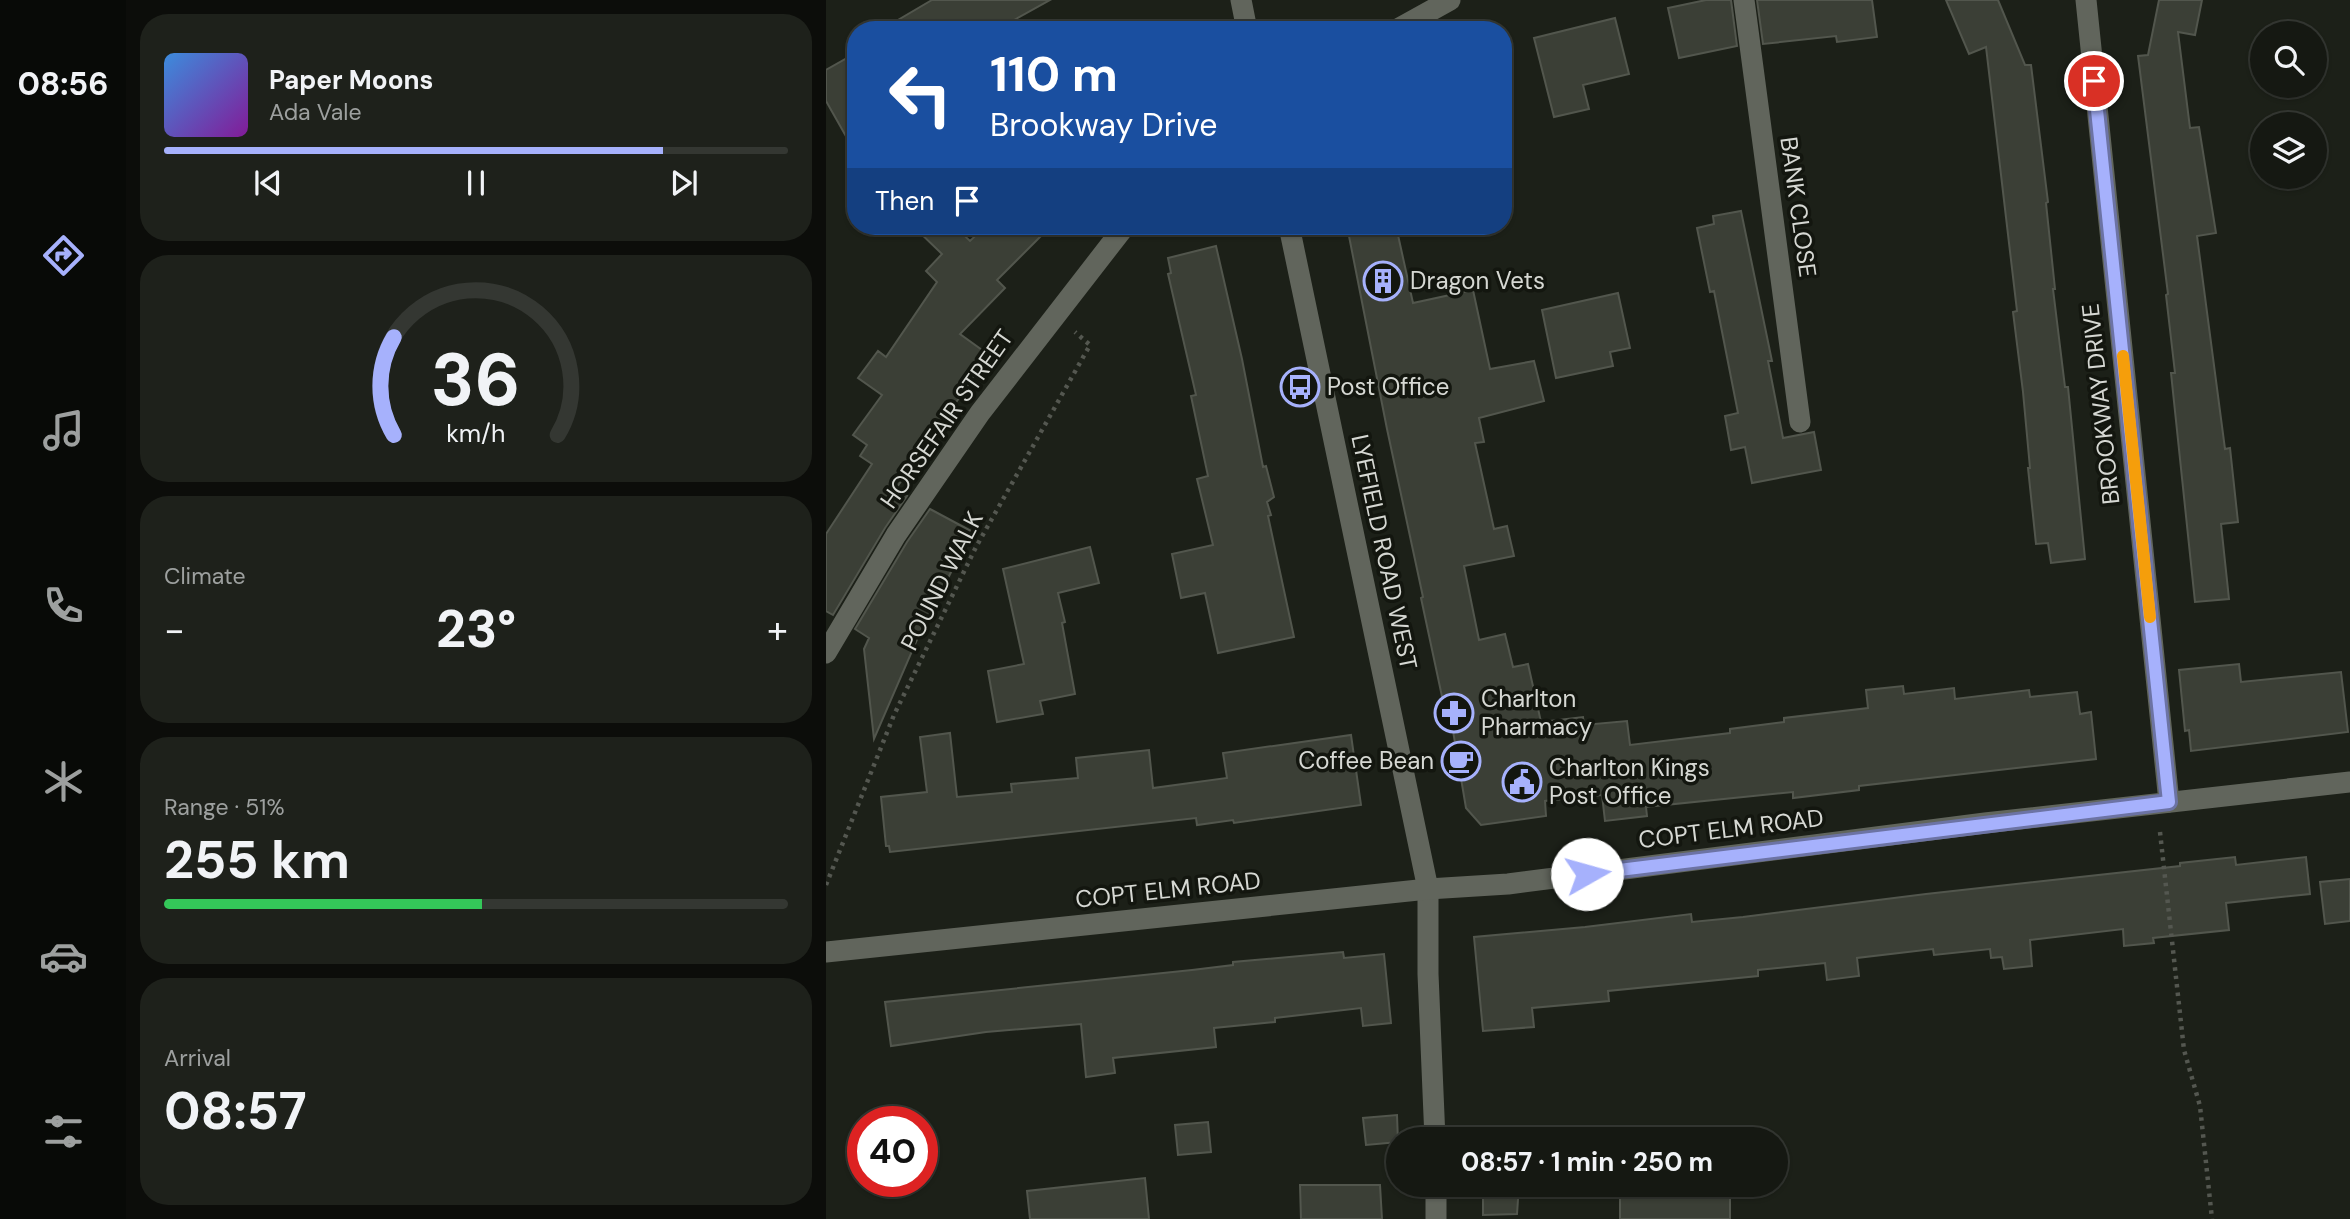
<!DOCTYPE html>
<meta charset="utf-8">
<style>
:root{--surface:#151812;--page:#1e211b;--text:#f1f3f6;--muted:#9da09f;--line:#343732;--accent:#a6b1fc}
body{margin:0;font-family:"DM Sans",sans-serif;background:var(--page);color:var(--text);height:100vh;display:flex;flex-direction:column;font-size:26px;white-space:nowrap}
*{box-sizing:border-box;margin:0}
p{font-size:23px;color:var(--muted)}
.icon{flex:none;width:38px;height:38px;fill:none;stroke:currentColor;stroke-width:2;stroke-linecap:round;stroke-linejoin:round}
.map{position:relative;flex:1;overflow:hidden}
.drawer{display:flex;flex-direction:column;gap:14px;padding:14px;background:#0c0d0a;width:700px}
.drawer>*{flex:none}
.guide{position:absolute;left:21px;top:21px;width:665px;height:214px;border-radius:28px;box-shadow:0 2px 5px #0004,0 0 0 2px var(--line);background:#1a4fa0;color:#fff;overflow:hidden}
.tools{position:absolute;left:1424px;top:21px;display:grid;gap:14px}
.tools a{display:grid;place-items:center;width:77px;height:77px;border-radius:50%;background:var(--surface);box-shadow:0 2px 5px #0004,0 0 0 2px var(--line);font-size:35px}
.speed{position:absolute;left:21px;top:1106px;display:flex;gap:14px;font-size:35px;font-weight:700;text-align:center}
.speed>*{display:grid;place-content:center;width:91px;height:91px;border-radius:50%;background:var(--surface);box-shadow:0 2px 5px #0004,0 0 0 2px var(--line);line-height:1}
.speed .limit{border:10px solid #d22;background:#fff;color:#111}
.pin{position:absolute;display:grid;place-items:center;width:60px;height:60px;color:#fff;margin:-30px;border:4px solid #fff;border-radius:50%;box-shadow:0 2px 7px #0007}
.me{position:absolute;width:77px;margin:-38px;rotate:83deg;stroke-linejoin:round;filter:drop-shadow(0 0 5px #0008)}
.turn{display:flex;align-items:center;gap:24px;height:147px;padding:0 28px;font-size:32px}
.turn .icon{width:91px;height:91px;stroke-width:2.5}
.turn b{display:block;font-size:49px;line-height:60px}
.then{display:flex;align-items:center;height:66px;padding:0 28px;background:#0003;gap:14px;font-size:26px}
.big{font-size:52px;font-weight:700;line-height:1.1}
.drawer .tile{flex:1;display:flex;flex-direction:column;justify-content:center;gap:10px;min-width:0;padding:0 24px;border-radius:28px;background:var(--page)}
.drawer .dial{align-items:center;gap:0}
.dial svg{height:182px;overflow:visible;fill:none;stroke:var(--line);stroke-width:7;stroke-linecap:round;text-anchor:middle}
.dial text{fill:var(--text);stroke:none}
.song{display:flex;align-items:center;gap:21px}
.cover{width:84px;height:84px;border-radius:10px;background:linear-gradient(135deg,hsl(210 70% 55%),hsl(290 70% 35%))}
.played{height:7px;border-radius:4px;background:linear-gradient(90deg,var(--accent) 80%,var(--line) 80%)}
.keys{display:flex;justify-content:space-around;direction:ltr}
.heat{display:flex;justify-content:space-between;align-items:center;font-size:38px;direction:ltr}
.charge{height:10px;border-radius:5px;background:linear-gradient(90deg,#34c759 51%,var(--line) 0)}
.trip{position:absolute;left:560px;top:1127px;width:402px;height:70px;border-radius:35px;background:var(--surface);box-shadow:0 2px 5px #0004,0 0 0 2px var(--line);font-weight:700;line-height:70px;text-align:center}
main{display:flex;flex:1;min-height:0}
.tabs{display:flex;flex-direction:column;width:126px;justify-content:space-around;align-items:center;background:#080a07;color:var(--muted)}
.tabs .icon{width:49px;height:49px}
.tabs .active{color:var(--accent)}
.tabs b{font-size:32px;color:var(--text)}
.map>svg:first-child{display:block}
.building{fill:#3b3f36;stroke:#52564d;stroke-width:2}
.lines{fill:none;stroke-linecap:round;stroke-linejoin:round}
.path{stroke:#545750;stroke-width:4.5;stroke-dasharray:3.5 5;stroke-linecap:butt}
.minor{stroke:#61655c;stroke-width:21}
.tertiary{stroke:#61655c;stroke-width:21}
.route-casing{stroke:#6c73a4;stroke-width:18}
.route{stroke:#a6b1fc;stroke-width:12}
.slow{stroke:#f59e0b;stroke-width:12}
.labels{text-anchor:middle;stroke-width:7;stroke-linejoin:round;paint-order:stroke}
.street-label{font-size:24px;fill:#d6d8d3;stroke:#13160f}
.poi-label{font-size:24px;fill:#d6d8d3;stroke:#13160f;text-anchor:start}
</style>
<main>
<nav class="tabs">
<b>08:56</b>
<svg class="icon active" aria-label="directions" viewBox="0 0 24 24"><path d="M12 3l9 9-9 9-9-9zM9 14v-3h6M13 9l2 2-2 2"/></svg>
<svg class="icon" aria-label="music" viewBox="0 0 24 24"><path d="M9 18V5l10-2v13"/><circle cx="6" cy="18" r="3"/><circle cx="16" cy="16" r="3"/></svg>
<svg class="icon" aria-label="phone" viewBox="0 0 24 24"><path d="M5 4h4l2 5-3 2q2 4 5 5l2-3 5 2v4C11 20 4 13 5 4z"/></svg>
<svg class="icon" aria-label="climate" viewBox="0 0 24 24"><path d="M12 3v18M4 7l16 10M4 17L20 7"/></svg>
<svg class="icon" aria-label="car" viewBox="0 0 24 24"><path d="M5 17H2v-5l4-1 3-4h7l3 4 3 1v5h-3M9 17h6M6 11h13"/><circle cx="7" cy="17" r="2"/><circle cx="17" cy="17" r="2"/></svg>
<svg class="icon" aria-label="filters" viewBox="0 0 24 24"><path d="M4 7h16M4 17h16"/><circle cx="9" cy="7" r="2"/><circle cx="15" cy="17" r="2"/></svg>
</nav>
<section class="drawer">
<div class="tile">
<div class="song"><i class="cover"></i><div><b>Paper Moons</b><p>Ada Vale</p></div></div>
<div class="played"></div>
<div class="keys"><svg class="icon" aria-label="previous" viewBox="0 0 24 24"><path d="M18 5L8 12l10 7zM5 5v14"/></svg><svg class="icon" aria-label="pause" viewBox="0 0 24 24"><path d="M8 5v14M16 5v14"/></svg><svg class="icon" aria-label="next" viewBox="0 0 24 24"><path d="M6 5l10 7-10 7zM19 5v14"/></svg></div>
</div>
<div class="tile dial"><svg viewBox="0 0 100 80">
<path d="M14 69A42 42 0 1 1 86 69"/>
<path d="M14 69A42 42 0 0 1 14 26" stroke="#a6b1fc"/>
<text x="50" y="56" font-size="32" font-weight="700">36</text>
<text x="50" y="72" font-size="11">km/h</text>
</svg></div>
<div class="tile"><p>Climate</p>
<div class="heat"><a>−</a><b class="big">23°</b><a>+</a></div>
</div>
<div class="tile"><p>Range · 51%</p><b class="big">255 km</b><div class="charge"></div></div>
<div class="tile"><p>Arrival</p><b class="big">08:57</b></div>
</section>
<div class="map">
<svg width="1524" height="1219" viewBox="0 0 1524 1219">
<rect width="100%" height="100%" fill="#1c2018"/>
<path class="building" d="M106,0H224L170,30H55Z
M880,0H905L911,46L853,58L842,8Z
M931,0H1046L1051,37L1011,42L1010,36L937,44Z
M1120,0H1172L1199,65H1205L1222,202L1220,203L1229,289H1227L1239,387H1242L1259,559L1225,563L1222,543L1210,544L1202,468H1204L1197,392L1187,312L1191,311L1160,47L1143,54Z
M1333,0H1376L1369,35L1352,32L1364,128L1373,127L1390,233L1371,236L1399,449L1404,448L1412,522L1395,524L1403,599L1369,602L1345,373H1349L1340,295L1342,294L1312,56L1322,55Z
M789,18L803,74L757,85L763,109L728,117L708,38Z
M30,53V154L0,101V70Z
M915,211L946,361H942L957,438L988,432L995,470L926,483L919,447L905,450L899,416L912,413L888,291L884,292L871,228L888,224L887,216Z
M87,226H128L144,241L160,226H225L171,280L179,288L134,334L163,355L69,490L81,496L59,528L7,615L0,611V534L46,464L34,456L41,445L27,435L56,395L32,378L52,351L60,357L111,282L100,271L116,254Z
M521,226H570L587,303L647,290L664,369L708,361L718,401L653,418L658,442L649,443L668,529L681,526L688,556L638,566L653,640L679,634L687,667L702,664L715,722L757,717L758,725L801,721L804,745L904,733V729L958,722V718L1042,708L1040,690L1077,686L1078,694L1128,688L1129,699L1203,690L1204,697L1251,692L1254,714L1265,712L1270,759L1033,786V790L967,798V792L820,807L821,816L779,821L776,795L719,801L720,816L655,825L640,808L625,719L621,720L595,598L597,597L561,429Z
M390,246L416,359L437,467L440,466L448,497L441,502L445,515L442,516L468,637L392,653L379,593L355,598L346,554L387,545L371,479L382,476L365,396L370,395L342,274L345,273L342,258Z
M792,293L804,348L784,352L787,366L730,378L716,310Z
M104,509L147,532L133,559L132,558L97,629L96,628L48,739L38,649L43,638L29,629L81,542Z
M264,547L273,583L232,593L239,622L236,623L249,694L214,701L217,714L171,722L162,671L198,664L177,569Z
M1413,664L1415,682L1515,672L1522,732L1365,751L1363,730L1359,731L1353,670Z
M124,733L131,797L186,792L185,784L252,778L250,758L323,750L327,788L401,778L397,753L525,735L535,805L408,823L407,820L371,825L370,818L64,852L63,846H60L55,797L101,792L94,737Z
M1409,857L1410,865L1480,857L1484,894L1400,903L1403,930L1327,938L1328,943L1298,946L1297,929L1204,940L1206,966L1178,969L1176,957L1165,958L1164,949L1108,955L1107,949L1031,958L1033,976L1001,980L999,963L932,970V976L782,991L783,1001L706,1008L708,1027L657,1031L648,937L759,927L865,914L866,922L917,917L1100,894L1354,866V863Z
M1524,879V921L1499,924L1494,882Z
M517,952L518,958L558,954L565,1023L537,1026L535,1008L449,1018V1022L388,1028L390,1047L287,1058L289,1073L260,1077L255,1024L160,1032L65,1046L59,1002L366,970L407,965V962Z
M571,1115L572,1142L540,1145L537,1118Z
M382,1122L385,1152L352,1155L349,1125Z
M319,1178L323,1219H204L201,1191Z
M474,1185H554L556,1219H475Z
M657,1185H693L691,1214L657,1215Z
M861,1185H904V1219H794V1186L861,1187Z"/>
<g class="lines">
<path class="path" d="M1334,832L1358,1050L1374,1106L1386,1219
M0,885L68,715L150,547L264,345L249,332"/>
<path class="minor" d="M918,0L974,422
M1260,0L1343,802
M570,30L624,0
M602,889V974L609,1139
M610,1185V1219"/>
<path class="tertiary" d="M415,0L421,30
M463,226L602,889
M0,653L70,535L154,413L299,226
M0,952L602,889L682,884L1159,823L1524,782"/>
</g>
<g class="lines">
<defs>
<path id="route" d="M761,874L1343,802L1268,81"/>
</defs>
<use href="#route" class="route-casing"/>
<use href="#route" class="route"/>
<path class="slow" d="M1297,356L1324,617"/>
</g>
<defs>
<symbol id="building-ring" viewBox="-11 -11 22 22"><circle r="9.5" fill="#13160f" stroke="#a6b1fc" stroke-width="1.5"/><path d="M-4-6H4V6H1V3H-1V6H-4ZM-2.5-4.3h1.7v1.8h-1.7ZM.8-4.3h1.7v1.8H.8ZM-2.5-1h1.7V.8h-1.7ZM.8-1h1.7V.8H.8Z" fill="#a6b1fc"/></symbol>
<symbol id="bus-ring" viewBox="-11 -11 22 22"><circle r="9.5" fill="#13160f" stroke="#a6b1fc" stroke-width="1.5"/><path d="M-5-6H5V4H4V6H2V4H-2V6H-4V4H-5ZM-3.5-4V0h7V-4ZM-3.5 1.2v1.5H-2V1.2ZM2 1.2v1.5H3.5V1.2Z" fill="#a6b1fc"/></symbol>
<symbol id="pharmacy-ring" viewBox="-11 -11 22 22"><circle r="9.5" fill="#13160f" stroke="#a6b1fc" stroke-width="1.5"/><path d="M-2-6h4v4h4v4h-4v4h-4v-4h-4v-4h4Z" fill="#a6b1fc"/></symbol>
<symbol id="cafe-ring" viewBox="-11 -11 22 22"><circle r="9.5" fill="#13160f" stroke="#a6b1fc" stroke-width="1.5"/><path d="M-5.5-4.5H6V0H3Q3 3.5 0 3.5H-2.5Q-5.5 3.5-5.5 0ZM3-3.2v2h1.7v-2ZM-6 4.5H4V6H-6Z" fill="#a6b1fc"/></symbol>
<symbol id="civic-ring" viewBox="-11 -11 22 22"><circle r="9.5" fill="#13160f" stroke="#a6b1fc" stroke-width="1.5"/><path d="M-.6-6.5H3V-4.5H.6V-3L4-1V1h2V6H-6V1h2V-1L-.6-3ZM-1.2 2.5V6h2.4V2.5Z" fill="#a6b1fc"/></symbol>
</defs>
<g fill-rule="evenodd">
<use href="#building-ring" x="535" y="259" width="44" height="44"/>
<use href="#bus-ring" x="452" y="365" width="44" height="44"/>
<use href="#pharmacy-ring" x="606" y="691" width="44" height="44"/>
<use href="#cafe-ring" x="613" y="739" width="44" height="44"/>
<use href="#civic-ring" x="674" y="760" width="44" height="44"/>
</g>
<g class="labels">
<g class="street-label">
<text transform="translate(972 207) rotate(82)" y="8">BANK CLOSE</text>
<text transform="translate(1275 404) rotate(-96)" y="8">BROOKWAY DRIVE</text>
<text transform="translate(121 419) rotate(-55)" y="8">HORSEFAIR STREET</text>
<text transform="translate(558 552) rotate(78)" y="8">LYEFIELD ROAD WEST</text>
<text transform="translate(116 581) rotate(-63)" y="8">POUND WALK</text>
<text transform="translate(905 829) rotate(-7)" y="8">COPT ELM ROAD</text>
<text transform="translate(342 890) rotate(-6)" y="8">COPT ELM ROAD</text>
</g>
<g class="poi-label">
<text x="584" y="289">Dragon Vets</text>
<text x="501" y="395">Post Office</text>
<text x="655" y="707">Charlton<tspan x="655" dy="28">Pharmacy</tspan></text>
<text x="608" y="769" text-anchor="end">Coffee Bean</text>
<text x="723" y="776">Charlton Kings<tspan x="723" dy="28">Post Office</tspan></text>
</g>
</g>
</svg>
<div class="tools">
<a><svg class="icon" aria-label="search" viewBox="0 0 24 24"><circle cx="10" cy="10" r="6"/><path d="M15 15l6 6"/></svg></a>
<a><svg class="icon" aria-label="layers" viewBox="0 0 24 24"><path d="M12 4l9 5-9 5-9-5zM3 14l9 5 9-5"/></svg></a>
</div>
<div class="speed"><div class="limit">40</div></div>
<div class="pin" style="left:1268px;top:81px;background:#d93025"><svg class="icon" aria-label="arrive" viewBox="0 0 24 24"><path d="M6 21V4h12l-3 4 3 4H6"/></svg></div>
<svg class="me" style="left:761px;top:874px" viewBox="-20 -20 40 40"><circle r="19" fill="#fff"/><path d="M0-13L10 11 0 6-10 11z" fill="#a6b1fc"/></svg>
<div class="trip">08:57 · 1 min · 250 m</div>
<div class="guide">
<div class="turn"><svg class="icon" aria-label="left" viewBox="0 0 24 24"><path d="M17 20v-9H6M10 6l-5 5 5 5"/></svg><div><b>110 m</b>Brookway Drive</div></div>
<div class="then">Then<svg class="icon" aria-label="arrive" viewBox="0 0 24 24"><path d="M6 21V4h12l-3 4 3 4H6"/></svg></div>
</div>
</div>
</main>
